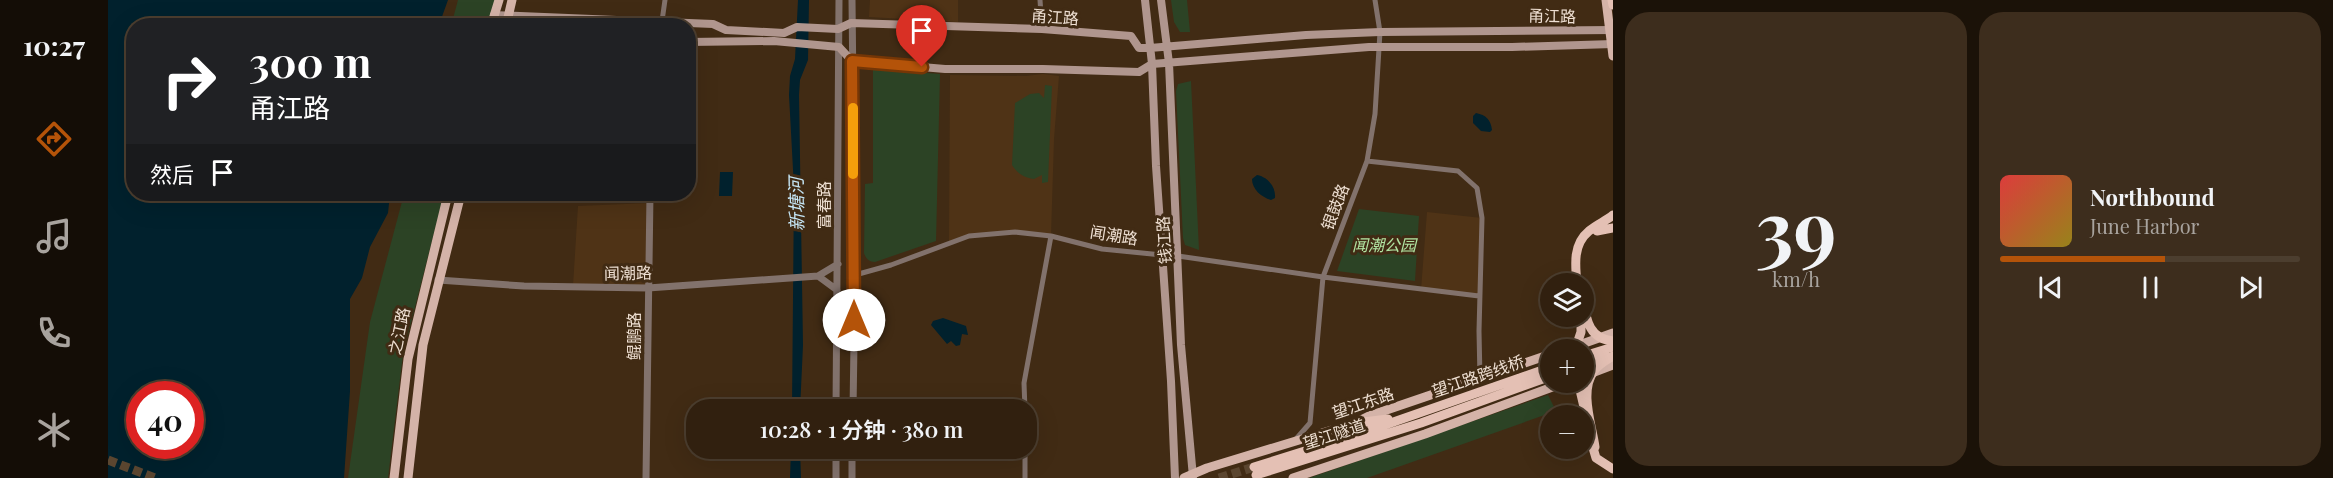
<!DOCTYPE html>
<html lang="zh">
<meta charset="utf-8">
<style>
:root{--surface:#31200f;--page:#3d2d1d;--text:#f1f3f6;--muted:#a8a39e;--line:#4c3e2f;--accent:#b45309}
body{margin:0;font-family:"Playfair Display","Noto Sans SC",serif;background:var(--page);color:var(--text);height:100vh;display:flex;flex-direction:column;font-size:22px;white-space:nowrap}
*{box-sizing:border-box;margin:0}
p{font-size:20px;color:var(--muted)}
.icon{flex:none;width:33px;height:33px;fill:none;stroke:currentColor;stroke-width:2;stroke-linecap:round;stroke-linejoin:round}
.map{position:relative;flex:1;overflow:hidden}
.side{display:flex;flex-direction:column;gap:12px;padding:12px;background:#1b1208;width:720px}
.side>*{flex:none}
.banner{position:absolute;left:18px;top:18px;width:570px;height:183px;border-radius:24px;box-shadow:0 6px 24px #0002,0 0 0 2px var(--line);background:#202124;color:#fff;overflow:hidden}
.tools{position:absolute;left:1432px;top:273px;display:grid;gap:12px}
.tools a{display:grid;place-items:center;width:54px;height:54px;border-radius:50%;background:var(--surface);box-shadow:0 6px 24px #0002,0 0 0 2px var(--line);font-size:30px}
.speed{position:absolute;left:18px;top:381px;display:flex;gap:12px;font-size:30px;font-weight:700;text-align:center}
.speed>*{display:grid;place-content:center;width:78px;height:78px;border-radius:50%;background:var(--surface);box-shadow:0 6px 24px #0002,0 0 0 2px var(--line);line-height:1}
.speed .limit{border:9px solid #d22;background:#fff;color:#111}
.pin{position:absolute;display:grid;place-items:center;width:51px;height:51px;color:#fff;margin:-62px -26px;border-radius:50% 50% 50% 0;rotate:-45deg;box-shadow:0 0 6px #0007}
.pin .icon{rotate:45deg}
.me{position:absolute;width:66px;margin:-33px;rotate:0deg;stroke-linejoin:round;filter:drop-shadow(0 0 4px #0008)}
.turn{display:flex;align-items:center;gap:21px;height:126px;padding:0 24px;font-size:27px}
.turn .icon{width:78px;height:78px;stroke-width:2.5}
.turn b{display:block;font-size:42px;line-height:51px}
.then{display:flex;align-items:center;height:57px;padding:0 24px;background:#0003;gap:12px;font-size:22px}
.side .tile{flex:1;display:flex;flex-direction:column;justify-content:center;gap:9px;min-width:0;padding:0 21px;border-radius:24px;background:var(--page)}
.side .dial{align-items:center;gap:0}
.dial b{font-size:78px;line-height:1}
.song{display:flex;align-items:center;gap:18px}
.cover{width:72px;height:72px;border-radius:9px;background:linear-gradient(135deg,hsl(0 70% 55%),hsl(50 70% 35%))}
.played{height:6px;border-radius:3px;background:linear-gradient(90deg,var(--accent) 55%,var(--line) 55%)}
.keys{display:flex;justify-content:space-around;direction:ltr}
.side .tiles{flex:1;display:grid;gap:12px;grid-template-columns:repeat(2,1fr)}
.trip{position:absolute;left:578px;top:399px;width:351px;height:60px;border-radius:24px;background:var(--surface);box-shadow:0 6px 24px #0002,0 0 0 2px var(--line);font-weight:600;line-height:60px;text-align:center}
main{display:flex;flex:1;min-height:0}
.tabs{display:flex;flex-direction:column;width:108px;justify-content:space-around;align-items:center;background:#140d06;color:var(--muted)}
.tabs .icon{width:42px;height:42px}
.tabs .on{color:var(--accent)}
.tabs b{font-size:27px;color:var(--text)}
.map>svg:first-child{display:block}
.built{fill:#4f3316}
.green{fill:#2c4325}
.water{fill:#01212d;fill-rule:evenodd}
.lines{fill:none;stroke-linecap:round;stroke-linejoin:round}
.trunk-tunnel{stroke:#5b4630;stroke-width:9;stroke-dasharray:9 4.5;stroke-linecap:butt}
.minor{stroke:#82726c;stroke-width:5}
.tertiary{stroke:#82726c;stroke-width:7}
.secondary{stroke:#b0968e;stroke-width:8}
.primary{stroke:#d4b3a8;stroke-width:9}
.trunk{stroke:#e4c0b4;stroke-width:9}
.trunk-bridge{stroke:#e4c0b4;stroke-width:9}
.route-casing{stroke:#753606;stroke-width:15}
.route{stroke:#b45309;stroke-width:10}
.slow{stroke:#f59e0b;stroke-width:10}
.labels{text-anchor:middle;stroke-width:6;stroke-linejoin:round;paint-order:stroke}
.street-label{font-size:16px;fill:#eedfd2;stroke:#412b14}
.park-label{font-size:16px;font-style:italic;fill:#b1e4a2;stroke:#412b14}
.water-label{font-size:18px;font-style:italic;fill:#c7e8f8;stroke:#412b14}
</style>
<main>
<nav class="tabs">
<b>10:27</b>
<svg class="icon on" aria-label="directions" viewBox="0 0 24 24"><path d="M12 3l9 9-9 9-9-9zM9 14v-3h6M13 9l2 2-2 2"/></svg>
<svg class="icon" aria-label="music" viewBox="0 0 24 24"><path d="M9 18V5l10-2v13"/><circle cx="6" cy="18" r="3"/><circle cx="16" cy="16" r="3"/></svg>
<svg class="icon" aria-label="phone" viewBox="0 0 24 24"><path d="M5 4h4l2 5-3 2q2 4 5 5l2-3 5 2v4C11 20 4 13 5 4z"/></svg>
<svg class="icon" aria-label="climate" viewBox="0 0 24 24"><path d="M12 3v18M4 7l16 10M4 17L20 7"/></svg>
</nav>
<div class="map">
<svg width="1505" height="478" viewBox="0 0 1505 478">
<rect width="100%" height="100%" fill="#412b14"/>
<path class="built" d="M762,0H850V22L761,17Z
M935,74L951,76L946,139L943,236L907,232L861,236L841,243L842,75L918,76Z
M542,203L540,288L465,286L470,206Z
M1319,212L1374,218L1371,296L1313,290Z"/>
<path class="green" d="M350,0H389L382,25L343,26Z
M1063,0H1079L1082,32H1072L1066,22Z
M765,69L832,74L828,241L767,262C761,262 758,259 756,253L757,184L765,183Z
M1083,81L1091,250L1077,245L1075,238L1068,91L1070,84Z
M937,85L944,86L940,182L934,183V175L926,179C915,177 910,174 904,165L907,103L922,94L931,93L936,98Z
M296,194H336L295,354L280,478H240L262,322Z
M1251,209L1311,216L1307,281L1229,271Z
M1440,395L1448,411L1259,478H1201Z"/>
<path class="water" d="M0,0H340L331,25L26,26V194H282L280,213L262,247L254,278L242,299V391L236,478H0ZM82,394V446H32V394Z
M690,0H701L700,60L692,80L691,95L695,345L692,410L684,409L686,188L681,95L682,76L687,59Z
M1368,113C1378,115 1383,120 1384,130L1382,132L1373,131L1365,123V116Z
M612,172H625L624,196H611Z
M1149,175C1160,177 1168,187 1167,198L1163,200C1153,197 1144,189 1144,179Z
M835,318L858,326L860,335L854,334L852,345L848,346L843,341L839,344L823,325L825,321Z
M683,449H692L693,478H682Z"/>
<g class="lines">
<path class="trunk-tunnel" d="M0,460L47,478
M1111,478L1146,467"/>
<path class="minor" d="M932,0L934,29
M554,21L557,0
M1259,161L1350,171L1369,188L1374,218L1371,331L1372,379
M1070,256L1215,277L1371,296
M747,275L783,265L861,236L907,232L943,236L994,249L1054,255
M917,410L916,383L943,236
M1188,439L1202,423L1215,277L1259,161L1267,114L1272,32L1267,0
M917,448V478"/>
<path class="tertiary" d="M744,0L747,275L745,410
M710,276L729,290
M330,280L416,286L540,288L710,276L730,264
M728,410L731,0
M728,448V478
M538,478L542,194
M744,478V448"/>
<path class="secondary" d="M1037,0L1044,64L1048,166L1063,381L1067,478
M1053,0L1061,63L1073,345L1085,477
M386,15L605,24L618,30L676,33L689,27L730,29L743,23L934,29L1023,36L1031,48H1042L1198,35L1272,32L1505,30
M580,42L666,41L731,47L744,61L837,69H935L1031,72L1044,64L1261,47H1404L1505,44"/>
<path class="primary" d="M1498,0L1505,56
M383,26L391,0
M398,26L404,0
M1457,350L1505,333
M1476,376L1505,365
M286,478L300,359L340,194
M300,478L315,345L353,194
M1076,478L1099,468L1247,423L1261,416L1443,354
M1185,478L1317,434L1458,382"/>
<path class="trunk" d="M1504,0L1505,5
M1489,231L1505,228
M1469,284C1467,264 1465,244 1481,231C1489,224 1498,221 1505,215
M1476,356L1505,347
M1476,365L1499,357
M1466,382L1472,390L1476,407
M1247,423L1280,419
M1483,441L1488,458L1505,469
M1146,467L1251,434L1443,367
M1148,475L1313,423L1443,376"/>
<path class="trunk-bridge" d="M1476,302C1478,321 1482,339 1505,341
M1467,350L1473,332V316
M1487,447C1484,425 1471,391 1486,371C1490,365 1498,360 1505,356"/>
</g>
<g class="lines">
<defs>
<path id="route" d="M746,320L744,61L814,67"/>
</defs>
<use href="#route" class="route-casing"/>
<use href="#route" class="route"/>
<path class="slow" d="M745,108V174"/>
</g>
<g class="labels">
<g class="street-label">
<text transform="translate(1444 16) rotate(1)" y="6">甬江路</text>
<text transform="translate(947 17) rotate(4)" y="6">甬江路</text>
<text transform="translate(716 205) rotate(-90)" y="6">富春路</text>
<text transform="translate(1227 207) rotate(-69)" y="6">银鼓路</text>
<text transform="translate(1006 235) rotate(9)" y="6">闻潮路</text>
<text transform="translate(1056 240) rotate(-93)" y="6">钱江路</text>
<text transform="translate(520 273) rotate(-1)" y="6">闻潮路</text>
<text transform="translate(291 331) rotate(-78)" y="6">之江路</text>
<text transform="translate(526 336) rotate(-90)" y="6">鲲鹏路</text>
<text transform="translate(1370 376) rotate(-19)" y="6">望江路跨线桥</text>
<text transform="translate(1255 403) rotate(-19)" y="6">望江东路</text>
<text transform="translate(1226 434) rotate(-18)" y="6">望江隧道</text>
</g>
<g class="park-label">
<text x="1276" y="251">闻潮公园</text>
</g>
<g class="water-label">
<text transform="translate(689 204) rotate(-91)" y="6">新塘河</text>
</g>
</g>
</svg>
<div class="tools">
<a><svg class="icon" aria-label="layers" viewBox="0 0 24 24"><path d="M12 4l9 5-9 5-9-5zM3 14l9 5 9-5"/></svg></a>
<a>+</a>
<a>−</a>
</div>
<div class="speed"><div class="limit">40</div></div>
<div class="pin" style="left:814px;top:67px;background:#d93025"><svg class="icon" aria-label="arrive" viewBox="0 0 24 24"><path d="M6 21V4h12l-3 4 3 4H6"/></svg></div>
<svg class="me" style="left:746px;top:320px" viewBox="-20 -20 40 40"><circle r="19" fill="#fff"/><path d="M0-13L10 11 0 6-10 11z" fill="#b45309"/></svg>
<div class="trip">10:28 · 1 分钟 · 380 m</div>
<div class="banner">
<div class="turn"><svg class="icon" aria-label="right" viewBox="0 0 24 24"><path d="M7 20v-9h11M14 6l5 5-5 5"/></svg><div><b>300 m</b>甬江路</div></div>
<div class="then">然后<svg class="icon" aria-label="arrive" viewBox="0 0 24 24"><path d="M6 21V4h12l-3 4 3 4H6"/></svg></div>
</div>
</div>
<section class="side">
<div class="tiles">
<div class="tile dial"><b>39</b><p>km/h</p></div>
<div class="tile">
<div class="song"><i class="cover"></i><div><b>Northbound</b><p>June Harbor</p></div></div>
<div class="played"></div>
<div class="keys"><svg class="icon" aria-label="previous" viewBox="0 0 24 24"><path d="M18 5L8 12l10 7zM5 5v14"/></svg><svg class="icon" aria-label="pause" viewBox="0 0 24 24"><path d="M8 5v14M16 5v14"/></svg><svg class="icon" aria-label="next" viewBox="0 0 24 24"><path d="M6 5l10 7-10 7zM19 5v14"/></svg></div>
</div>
</div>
</section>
</main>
